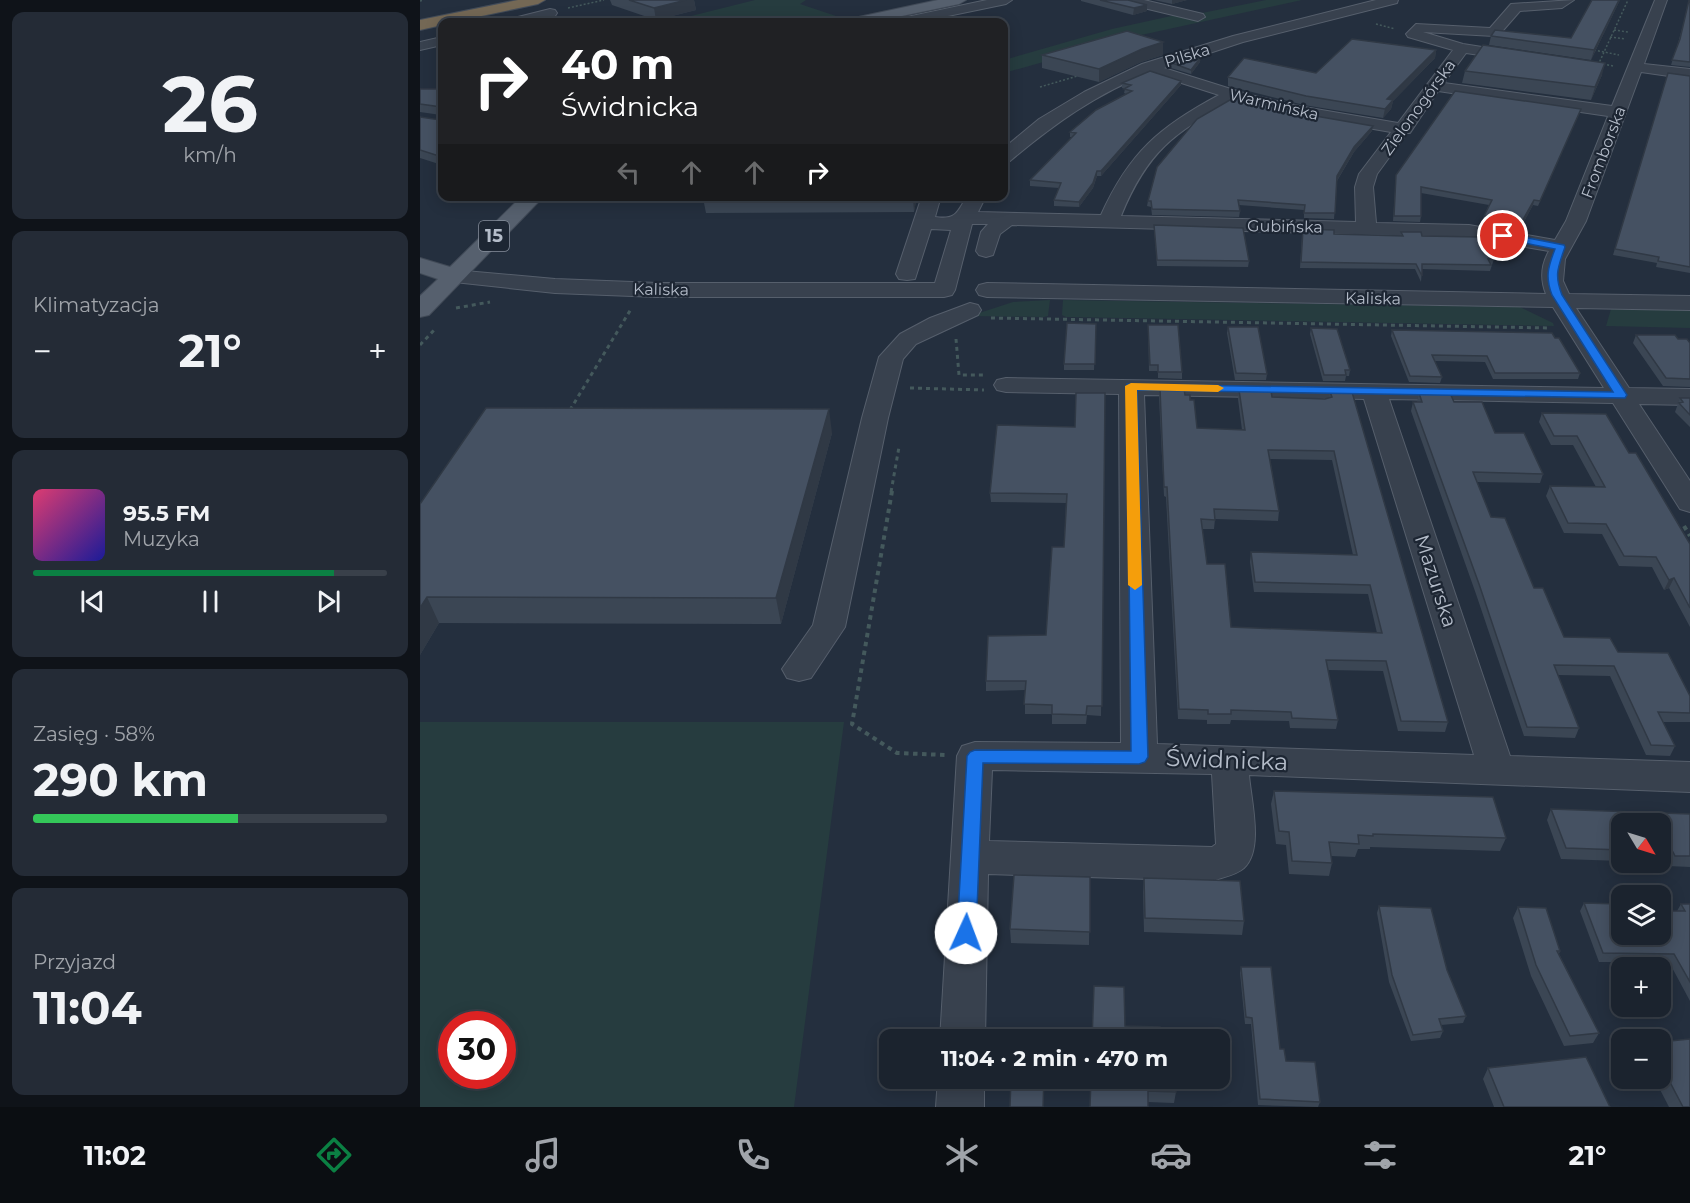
<!DOCTYPE html>
<html lang="pl">
<meta charset="utf-8">
<style>
:root{--surface:#1b232e;--page:#242b36;--text:#f1f3f6;--muted:#a0a4aa;--line:#39404a;--accent:#0b8043}
body{margin:0;font-family:Montserrat,sans-serif;background:var(--page);color:var(--text);height:100vh;display:flex;flex-direction:column;font-size:22px;white-space:nowrap}
*{box-sizing:border-box;margin:0}
p{font-size:20px;color:var(--muted)}
.icon{flex:none;width:33px;height:33px;fill:none;stroke:currentColor;stroke-width:2;stroke-linecap:round;stroke-linejoin:round}
.map{position:relative;flex:1;overflow:hidden}
.details{display:flex;flex-direction:column;gap:12px;padding:12px;background:#0f1319;width:420px}
.details>*{flex:none}
.top-card{position:absolute;left:18px;top:18px;width:570px;height:183px;border-radius:12px;box-shadow:0 3px 15px #0003,0 0 0 2px var(--line);background:#202124;color:#fff;overflow:hidden}
.needle{width:39px;rotate:128deg}
.buttons{position:absolute;left:1191px;top:813px;display:grid;gap:12px}
.buttons a{display:grid;place-items:center;width:60px;height:60px;border-radius:12px;background:var(--surface);box-shadow:0 3px 15px #0003,0 0 0 2px var(--line);font-size:30px}
.speed{position:absolute;left:18px;top:1011px;display:flex;gap:12px;font-size:30px;font-weight:700;text-align:center}
.speed>*{display:grid;place-content:center;width:78px;height:78px;border-radius:50%;background:var(--surface);box-shadow:0 3px 15px #0003,0 0 0 2px var(--line);line-height:1}
.speed .limit{border:9px solid #d22;background:#fff;color:#111}
.pin{position:absolute;display:grid;place-items:center;width:51px;height:51px;color:#fff;margin:-26px;border:3px solid #fff;border-radius:50%;box-shadow:0 2px 6px #0007}
.me{position:absolute;width:66px;margin:-33px;rotate:2deg;stroke-linejoin:round;filter:drop-shadow(0 0 4px #0008)}
.turn{display:flex;align-items:center;gap:21px;height:126px;padding:0 24px;font-size:27px}
.turn .icon{width:78px;height:78px;stroke-width:2.5}
.turn b{display:block;font-size:42px;line-height:51px}
.lanes{display:flex;align-items:center;height:57px;padding:0 24px;background:#0003;justify-content:center;gap:30px;direction:ltr}
.lanes .off{opacity:.35}
.big{font-size:45px;font-weight:700;line-height:1.1}
.details .widget{flex:1;display:flex;flex-direction:column;justify-content:center;gap:9px;min-width:0;padding:0 21px;border-radius:12px;background:var(--page)}
.details .dial{align-items:center;gap:0}
.dial b{font-size:78px;line-height:1}
.song{display:flex;align-items:center;gap:18px}
.cover{width:72px;height:72px;border-radius:9px;background:linear-gradient(135deg,hsl(340 70% 55%),hsl(240 70% 35%))}
.played{height:6px;border-radius:3px;background:linear-gradient(90deg,var(--accent) 85%,var(--line) 85%)}
.keys{display:flex;justify-content:space-around;direction:ltr}
.heat{display:flex;justify-content:space-between;align-items:center;font-size:33px;direction:ltr}
.charge{height:9px;border-radius:4px;background:linear-gradient(90deg,#34c759 58%,var(--line) 0)}
.trip{position:absolute;left:459px;top:1029px;width:351px;height:60px;border-radius:12px;background:var(--surface);box-shadow:0 3px 15px #0003,0 0 0 2px var(--line);font-weight:700;line-height:60px;text-align:center}
.menu{display:flex;height:96px;justify-content:space-around;align-items:center;background:#0b0e12;color:var(--muted)}
.menu .icon{width:42px;height:42px}
.menu .on{color:var(--accent)}
.menu b{font-size:27px;color:var(--text)}
main{display:flex;flex:1;min-height:0}
.map>svg:first-child{display:block}
.green{fill:#263c3f;fill-rule:evenodd}
.lines{fill:none;stroke-linecap:round;stroke-linejoin:round}
.minor-casing{stroke:#565f6c;stroke-width:2}
.major-casing{stroke:#414a57;stroke-width:2}
.highway-casing{stroke:#434c59;stroke-width:2}
.path-far2{stroke:#44595c;stroke-width:1.5;stroke-dasharray:2 2;stroke-linecap:butt}
.path-far1{stroke:#44595c;stroke-width:3;stroke-dasharray:4 4;stroke-linecap:butt}
.path{stroke:#44595c;stroke-width:4;stroke-dasharray:4.5 4.5;stroke-linecap:butt}
.minor{fill:#38414e;fill-rule:evenodd}
.major{fill:#56606e;fill-rule:evenodd}
.highway{fill:#746855;fill-rule:evenodd}
.wall{fill:#3b4654;fill-rule:evenodd}
.shaded-wall{fill:#303945}
.building{fill:#455162;stroke:#303945;stroke-width:1.5;fill-rule:evenodd}
.route{fill:#1a73e8;stroke:#114b97;stroke-width:1.5}
.slow{fill:#f59e0b}
.labels{text-anchor:middle;stroke-width:4.5;stroke-linejoin:round;paint-order:stroke}
.far-street-label{font-size:16px;fill:#b4bcc9;stroke:#1d2633}
.shield{fill:#1d2633;stroke:#878f9c;stroke-width:1.5}
.shield-label{font-size:18px;font-weight:bold;fill:#b4bcc9}
.street-label{font-size:20px;fill:#b4bcc9;stroke:#1d2633}
.near-street-label{font-size:24px;fill:#b4bcc9;stroke:#1d2633}
</style>
<main>
<section class="details">
<div class="widget dial"><b>26</b><p>km/h</p></div>
<div class="widget"><p>Klimatyzacja</p>
<div class="heat"><a>−</a><b class="big">21°</b><a>+</a></div>
</div>
<div class="widget">
<div class="song"><i class="cover"></i><div><b>95.5 FM</b><p>Muzyka</p></div></div>
<div class="played"></div>
<div class="keys"><svg class="icon" aria-label="previous" viewBox="0 0 24 24"><path d="M18 5L8 12l10 7zM5 5v14"/></svg><svg class="icon" aria-label="pause" viewBox="0 0 24 24"><path d="M8 5v14M16 5v14"/></svg><svg class="icon" aria-label="next" viewBox="0 0 24 24"><path d="M6 5l10 7-10 7zM19 5v14"/></svg></div>
</div>
<div class="widget"><p>Zasięg · 58%</p><b class="big">290 km</b><div class="charge"></div></div>
<div class="widget"><p>Przyjazd</p><b class="big">11:04</b></div>
</section>
<div class="map">
<svg width="1270" height="1107" viewBox="0 0 1270 1107">
<rect width="100%" height="100%" fill="#242f3e"/>
<path class="green" d="M335,0H386L380,4L422,18C394,25 365,23 337,22C327,22 320,20 310,22H247Z
M846,0H882L712,37L584,73V60L692,29L774,11L782,13Z
M630,300L628,316L624,317L550,316L593,302Z
M643,300L1100,307L1133,323L1134,326L646,317L642,315Z
M1191,309L1270,310V328L1186,326Z
M0,722H424L374,1107H0ZM32,1024H82V1076H32Z"/>
<g class="lines">
<defs>
<path id="minor" d="M567,0H592L586,4L499,22H475L482,18Z
M702,0H724L783,14L785,17L778,21L703,3Z
M956,0H978L977,3L823,42L744,68L830,95L884,107L978,123L1033,50L988,37L986,34L996,24L1070,28L1091,4L1154,0L1142,8L1100,11L1079,35L1074,36L1003,32L1043,44L1100,53L1107,57L1100,61L1046,53L1024,83L1192,106L1235,0H1247L1224,64L1270,69V79L1221,72L1166,221L1145,259L1143,281L1149,294L1270,296V310L1156,308L1209,388L1270,389V405L1219,404L1270,481V512L1260,509L1193,403L969,399L1090,756L1270,762V792L829,775C831,800 844,850 824,868C816,875 803,877 793,881L568,874L565,1040H520L537,756L542,746L555,742L701,743L699,394L586,392L577,390L574,385L577,380L586,378L1184,388L1133,307L567,297L559,295L556,290L559,285L567,283L1126,294C1120,279 1121,265 1129,251L1049,237L592,225L580,234L573,255L566,257L559,255L556,251L561,232L568,224H552L535,290L532,295L524,297H238L135,293L34,282L26,281L23,276L26,271L34,270L135,279L238,283H515L531,230L511,229L495,279L487,280L479,279L476,274L502,196H521L515,217C536,220 537,213 547,196H566L558,212L681,215C709,153 739,127 799,95L730,73C677,93 633,125 590,161L584,162V148L619,119L664,92L722,64L813,36ZM1018,91L1188,116L1146,221L1135,240L1049,225L956,223L953,187L957,174L987,133H990ZM814,100L884,117L971,132L939,174L935,187L936,222L701,216C727,152 754,132 814,100ZM724,395L944,399L1054,755L737,744ZM572,770L792,774L796,844L792,847L569,841Z
M130,9L135,10L137,13L135,16L109,22H88L90,19Z
M22,37V45L0,50V42Z
M550,303L558,305L561,310L558,315L496,344L483,359L468,418L425,627L391,678L379,681L367,678L362,669L393,625L442,418L459,357L480,334L510,318Z
M518,1078H564V1107H516Z"/>
<path id="major" d="M518,0H546L539,4L453,22H427L434,18Z
M102,196H124L9,315L0,317V296L18,279L0,273V258L30,267Z"/>
<path id="highway" d="M98,0H125L118,4L33,22H22V25L0,30V20Z"/>
</defs>
<use href="#minor" class="minor-casing"/>
<use href="#major" class="major-casing"/>
<use href="#highway" class="highway-casing"/>
<path class="path-far2" d="M0,1L4,0
M148,8L184,0
M956,24L975,29
M1194,30L1208,32
M1190,37L1205,39
M1174,50L1199,55
M1193,66L1179,63L1208,0
M620,87L661,75"/>
<path class="path-far1" d="M36,308L70,302
M571,318L1130,328
M536,339L539,375H564
M0,345L16,328
M490,388L564,390
M150,410L211,309
M471,492L479,447"/>
<path class="path" d="M472,491L432,724L477,753L525,755
M1264,526L1270,536"/>
<use href="#minor" class="minor"/>
<use href="#major" class="major"/>
<use href="#highway" class="highway"/>
</g>
<path class="wall" d="M190,0H274L276,10L236,20L192,5Z
M661,0H708L727,11L713,15L661,1Z
M734,0H767L752,4Z
M1200,0L1171,60L1069,45L1071,36L1151,38Z
M1270,0V67L1251,65L1258,43Z
M743,42V55L721,62L679,82L622,68V55Z
M1016,50L1015,58L973,101L971,109L963,118L884,105L808,86V77L896,73Z
M774,61L780,62L771,74L751,68L752,63Z
M1045,71L1182,75L1171,100L1042,83Z
M1248,73L1270,76V273L1236,267L1237,263L1193,255Z
M702,83L761,85L681,176H677L673,188L659,207L634,206V200L639,188L610,186V180L652,137H650V132L706,94L704,93L705,89L702,88Z
M0,89H22V165L0,158V117L20,120L21,115L0,112Z
M1161,109L1118,206L1113,205L1100,229L1062,222L1064,216L1069,205L1001,193V216L1000,222L973,221L976,175Z
M952,131L934,152L917,181L914,219L884,218V210L819,205L820,211L819,217L732,215L731,207L727,206L728,201Z
M284,196H497L494,212L286,213L283,198Z
M734,225L829,261L828,267L737,266Z
M981,232L1002,236L1074,259L1070,271L1002,269L1001,282L995,269L880,268L882,235L914,234L981,235Z
M676,324L674,370H644V364Z
M728,325L762,372V379L738,378V371H729Z
M808,327L847,374L846,380H815L807,333Z
M891,328L930,370L929,376H926L925,381H903L890,334Z
M972,330L1135,338L1160,373L1158,379H1073L1065,362L1015,361L1022,377L1020,383L989,382L971,336Z
M1216,335L1258,339L1270,343V387L1243,386L1213,343Z
M740,389L765,395L770,400L777,428L822,430L818,399L819,390L852,397L905,399L909,398L910,392L1028,722L1025,732L978,731L963,671L908,670L918,720L916,729L870,728L869,721L811,720L810,724H787V720L758,719L746,497L744,496L739,398ZM850,459L912,460L933,555L831,552L830,562L834,592L948,594L957,633L811,627L787,564L782,529H794L795,519L858,521L859,511Z
M685,393L681,716L667,715L666,724H632V714H605V690L566,691V681L626,635L644,547L646,503L571,502L570,493L655,427Z
M999,393L1034,402L1075,433L1123,474L1120,483L1056,482L1071,517L1144,637L1198,652L1270,696V722H1243L1255,746L1250,756L1226,755L1190,676L1138,675L1159,728L1155,738L1104,736L1056,594L991,411L993,402H997Z
M1260,398H1270V427L1255,412Z
M1122,413L1209,453L1270,544V627L1249,588L1244,590L1232,567L1199,566L1182,534L1144,533L1126,496L1130,486L1176,487L1153,445H1131L1119,422Z
M412,433L361,624L19,623L0,655V504Z
M854,791L1086,838L1080,851L950,847V849H938L935,857L911,856L912,863L909,876L869,874L866,845L856,844L851,804Z
M1131,809L1270,814V867L1248,866L1247,863L1240,862V824H1202V861L1141,859L1127,820Z
M670,877L669,945L591,943L590,929Z
M724,878L824,921L822,935L724,932L723,892Z
M1164,903L1202,934L1257,911L1261,904H1270V1001L1249,962H1179L1160,911Z
M959,906L1027,970L1046,1016L1043,1023L1021,1025L1023,1031L1020,1038L991,1041L969,982L957,913Z
M1098,907L1140,951L1139,954L1179,1033L1173,1043L1144,1046L1111,976L1093,918Z
M821,967L866,1061L900,1102L898,1107L838,1105L831,1024H825L820,973Z
M1240,1042L1270,1107H1249L1234,1078H1240Z
M1068,1068L1190,1107H1074L1063,1079Z
M671,1078L756,1092L754,1103L728,1102Z"/>
<path class="shaded-wall" d="M266,0H274L276,10L236,20L234,8Z
M752,0H767L752,4Z
M1199,0H1200L1171,60L1174,50Z
M727,5V11L713,15L714,8Z
M743,42V55L721,62L679,82V69L722,49Z
M1016,50L1015,58L973,101L971,109L963,118L967,99Z
M781,57L780,62L771,74V70Z
M1185,63L1182,75L1171,100L1175,87Z
M761,81V85L681,176V171Z
M953,126L952,131L934,152L916,182L917,176L934,147Z
M677,171V176L673,188L659,207V202Z
M493,196H497L494,212L493,198Z
M1114,200L1113,205L1100,229L1101,223Z
M409,409L412,433L361,624L356,598Z
M1254,578L1249,588L1244,590L1249,580Z
M7,597L19,623L0,655V608Z"/>
<path class="building" d="M209,0H266L234,8Z
M680,0H708L727,5L714,8Z
M1172,0H1199L1174,50L1071,36L1075,30L1151,38Z
M1269,0H1270V62L1252,60L1260,39Z
M707,31L743,42L722,49L679,69L622,55Z
M932,39L1016,50L967,99L973,100L965,109L886,96L808,77L824,58L896,73Z
M1063,45L1185,63L1175,87L1045,71Z
M781,57L771,70L752,63L767,58L774,61Z
M730,71L761,81L681,171H677L673,183L659,202L634,200L641,183L610,180L656,133L650,132L676,110L712,91L704,89L711,85L702,83Z
M1248,73L1270,76V267L1238,261L1239,257L1195,249Z
M0,89H22V157L0,150V117L20,120L21,107L0,104Z
M1035,91L1161,109L1120,201L1114,200L1101,223L1064,216L1072,200L1001,187V216H974L976,175Z
M815,97L884,114L953,126L934,147L917,176L915,213H884L885,205L818,200L820,211L732,209L731,201H728L737,167L777,119Z
M284,196H493V198H283Z
M734,225L823,228L829,261L737,260Z
M883,229L914,230V234L983,236L981,232H1001L1002,236L1061,237L1074,259H1068L1071,265L1002,264V276L996,264L881,262Z
M647,323L676,324L675,364H644Z
M728,325H758L762,372H738V365H730Z
M808,327H838L847,374L816,373Z
M891,328L917,329L930,370H925L926,375H904Z
M972,330L1132,333L1135,338H1139L1160,373H1075L1067,356L1012,355L1022,377L990,376Z
M1216,335H1255L1258,339H1267L1270,343V379L1246,378Z
M740,389H764L765,395H770V400H774L777,428L825,430L819,390L851,391L852,397L905,399L912,397L910,392H932L1028,722L981,721L966,661L906,660L918,720L872,718L871,712L811,710V714H788V710L759,709L747,487H744ZM848,450L914,451L937,555L831,552L835,582L950,585L962,633L811,627L805,564H787L781,519L795,520L794,509L859,511Z
M656,393H685L682,706H667L666,715L632,714V705L604,704L606,681H566L568,636L626,635L632,547H644L647,494L570,493L577,425L655,427Z
M999,393H1030L1034,402H1062L1075,433H1104L1123,474L1053,472L1071,517L1085,518L1114,588H1123L1144,637L1190,638L1198,652L1248,653L1270,696V713L1238,712L1255,746L1231,745L1194,666L1134,665L1159,728L1107,727L1059,584L993,402H1002Z
M1260,398H1270V415L1259,403L1263,402Z
M66,408L409,409L356,598L7,597L0,608V504Z
M1122,413L1186,414L1209,453H1216L1270,544V608L1254,578L1249,580L1236,557L1204,556L1186,524L1148,523L1130,486L1185,487L1157,436H1134Z
M854,791L1073,797L1086,838L953,834V836L938,835L939,844L909,842L912,863L872,861L869,832L859,831Z
M1131,809L1270,814V856H1255L1253,852L1240,851V824H1202V850L1146,848Z
M594,875L670,877V932L590,929Z
M724,878L820,881L824,921L725,918Z
M1164,903L1200,904L1202,908V934H1240V911H1265L1261,904H1270V982L1254,954L1183,953Z
M959,906L1011,908L1027,970L1046,1016L1019,1019L1023,1031L993,1035L972,975Z
M1098,907L1126,908L1140,951H1137L1179,1033L1150,1036L1116,965Z
M821,967H851L860,1049H864L866,1061L895,1062L900,1102L840,1099L832,1018L826,1017Z
M674,986L704,987L705,1026L740,1027L741,1040H672Z
M573,1034L626,1036V1040H572Z
M1270,1039V1107H1263L1240,1063V1042Z
M1166,1057L1190,1107H1084L1068,1068Z
M591,1078H624L623,1107H590Z
M671,1078H755L756,1092L728,1091V1107H670Z"/>
<path class="route" d="M1083,233L1144,245L1145,247C1138,268 1134,274 1142,295L1207,395L1205,398L717,390L728,757L725,762L719,764L563,763L556,933L553,939L546,941L539,939L537,933L547,756L550,752L555,750L711,751L707,384L1193,392L1132,295C1125,277 1128,267 1135,249L1079,238V234Z"/>
<path class="slow" d="M711,383L798,385L804,388L798,392L717,390L722,585L715,590L708,585L705,386Z"/>
<g class="labels">
<g class="far-street-label">
<text transform="translate(767 55) rotate(-17)" y="6">Pilska</text>
<text transform="translate(854 104) rotate(13)" y="6">Warmińska</text>
<text transform="translate(998 107) rotate(-54)" y="6">Zielonogórska</text>
<text transform="translate(1183 152) rotate(-69)" y="6">Fromborska</text>
<text transform="translate(865 226) rotate(1)" y="6">Gubińska</text>
<text transform="translate(241 289) rotate(1)" y="6">Kaliska</text>
<text transform="translate(953 298) rotate(1)" y="6">Kaliska</text>
</g>
<rect class="shield" x="59" y="221" width="30" height="30" rx="4.5"/>
<g class="shield-label">
<text x="74" y="242">15</text>
</g>
<g class="street-label">
<text transform="translate(1016 581) rotate(72)" y="7">Mazurska</text>
</g>
<g class="near-street-label">
<text transform="translate(807 760) rotate(2)" y="8">Świdnicka</text>
</g>
</g>
</svg>
<div class="buttons">
<a><svg class="needle" viewBox="-14 -14 28 28"><path d="M0-13l5 13h-10z" fill="#e53935"/><path d="M0 13l5-13h-10z" fill="#a0a4aa"/></svg></a>
<a><svg class="icon" aria-label="layers" viewBox="0 0 24 24"><path d="M12 4l9 5-9 5-9-5zM3 14l9 5 9-5"/></svg></a>
<a>+</a>
<a>−</a>
</div>
<div class="speed"><div class="limit">30</div></div>
<div class="pin" style="left:1083px;top:236px;background:#d93025"><svg class="icon" aria-label="arrive" viewBox="0 0 24 24"><path d="M6 21V4h12l-3 4 3 4H6"/></svg></div>
<svg class="me" style="left:546px;top:933px" viewBox="-20 -20 40 40"><circle r="19" fill="#fff"/><path d="M0-13L10 11 0 6-10 11z" fill="#1a73e8"/></svg>
<div class="trip">11:04 · 2 min · 470 m</div>
<div class="top-card">
<div class="turn"><svg class="icon" aria-label="right" viewBox="0 0 24 24"><path d="M7 20v-9h11M14 6l5 5-5 5"/></svg><div><b>40 m</b>Świdnicka</div></div>
<div class="lanes"><svg class="icon off" aria-label="left" viewBox="0 0 24 24"><path d="M17 20v-9H6M10 6l-5 5 5 5"/></svg><svg class="icon off" aria-label="ahead" viewBox="0 0 24 24"><path d="M12 20V5M6 11l6-6 6 6"/></svg><svg class="icon off" aria-label="ahead" viewBox="0 0 24 24"><path d="M12 20V5M6 11l6-6 6 6"/></svg><svg class="icon" aria-label="right" viewBox="0 0 24 24"><path d="M7 20v-9h11M14 6l5 5-5 5"/></svg></div>
</div>
</div>
</main>
<nav class="menu">
<b>11:02</b>
<svg class="icon on" aria-label="directions" viewBox="0 0 24 24"><path d="M12 3l9 9-9 9-9-9zM9 14v-3h6M13 9l2 2-2 2"/></svg>
<svg class="icon" aria-label="music" viewBox="0 0 24 24"><path d="M9 18V5l10-2v13"/><circle cx="6" cy="18" r="3"/><circle cx="16" cy="16" r="3"/></svg>
<svg class="icon" aria-label="phone" viewBox="0 0 24 24"><path d="M5 4h4l2 5-3 2q2 4 5 5l2-3 5 2v4C11 20 4 13 5 4z"/></svg>
<svg class="icon" aria-label="climate" viewBox="0 0 24 24"><path d="M12 3v18M4 7l16 10M4 17L20 7"/></svg>
<svg class="icon" aria-label="car" viewBox="0 0 24 24"><path d="M5 17H2v-5l4-1 3-4h7l3 4 3 1v5h-3M9 17h6M6 11h13"/><circle cx="7" cy="17" r="2"/><circle cx="17" cy="17" r="2"/></svg>
<svg class="icon" aria-label="filters" viewBox="0 0 24 24"><path d="M4 7h16M4 17h16"/><circle cx="9" cy="7" r="2"/><circle cx="15" cy="17" r="2"/></svg>
<b>21°</b>
</nav>
